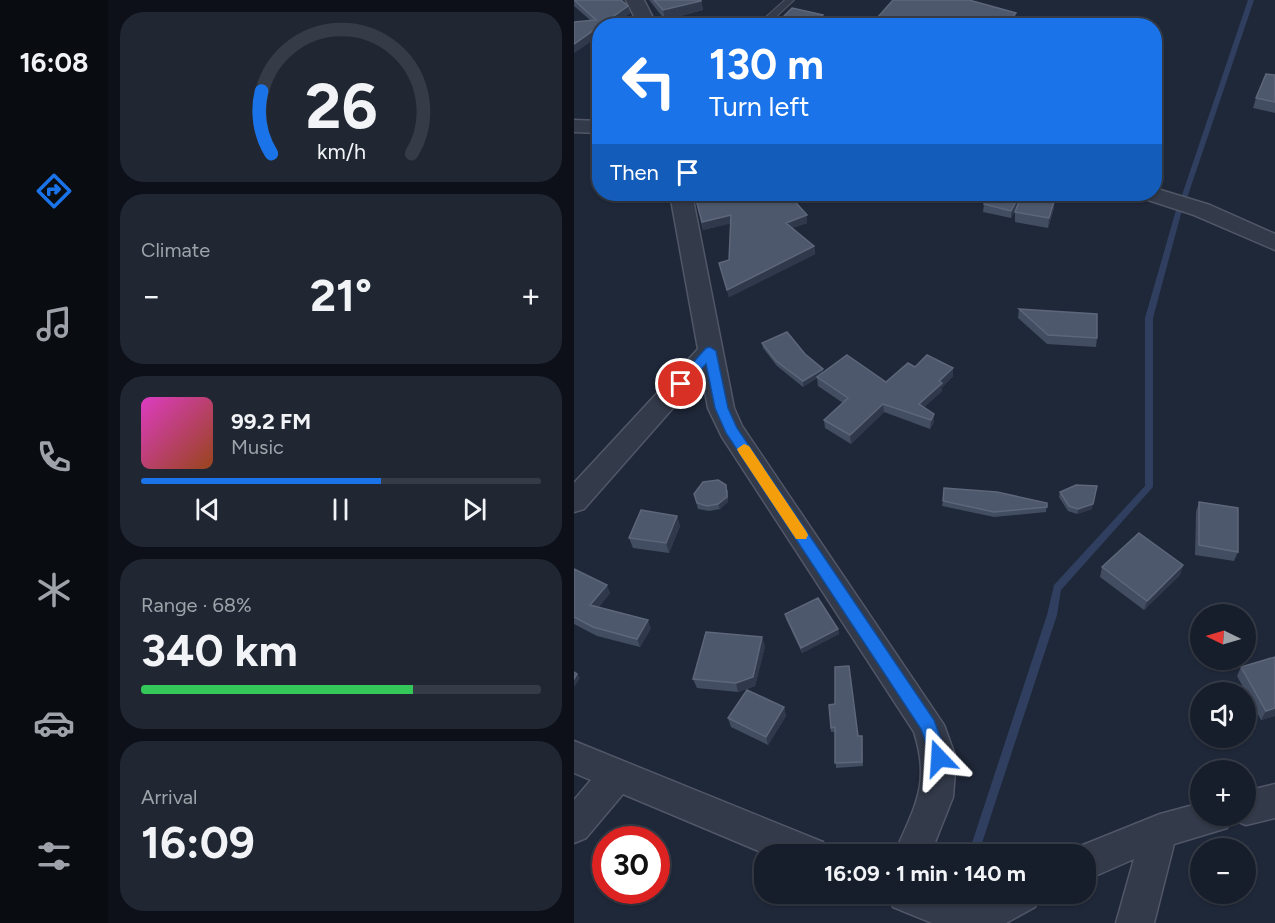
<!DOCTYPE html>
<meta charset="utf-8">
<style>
:root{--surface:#171e2b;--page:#202733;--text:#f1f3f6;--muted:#9ea2a9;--line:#363c47;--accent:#1a73e8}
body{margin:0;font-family:Figtree,sans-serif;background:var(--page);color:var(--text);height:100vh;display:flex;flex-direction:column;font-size:22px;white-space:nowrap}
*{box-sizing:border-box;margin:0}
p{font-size:20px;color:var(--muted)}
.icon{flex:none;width:33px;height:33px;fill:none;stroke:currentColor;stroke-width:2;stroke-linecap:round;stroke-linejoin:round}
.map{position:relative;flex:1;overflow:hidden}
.details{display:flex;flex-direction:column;gap:12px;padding:12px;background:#0d1018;width:466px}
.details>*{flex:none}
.banner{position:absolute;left:18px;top:18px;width:570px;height:183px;border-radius:24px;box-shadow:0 2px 4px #0004,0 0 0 2px var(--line);background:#1a73e8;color:#fff;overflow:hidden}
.needle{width:39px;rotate:275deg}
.controls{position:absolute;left:616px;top:604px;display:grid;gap:12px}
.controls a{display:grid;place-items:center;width:66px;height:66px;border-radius:50%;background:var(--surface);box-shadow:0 2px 4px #0004,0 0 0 2px var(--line);font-size:30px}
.speed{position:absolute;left:18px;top:826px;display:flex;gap:12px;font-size:30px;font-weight:700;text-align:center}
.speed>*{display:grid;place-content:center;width:78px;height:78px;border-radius:50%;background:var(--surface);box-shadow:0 2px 4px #0004,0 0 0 2px var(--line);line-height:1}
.speed .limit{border:9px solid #d22;background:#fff;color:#111}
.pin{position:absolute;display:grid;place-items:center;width:51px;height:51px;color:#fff;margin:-26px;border:3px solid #fff;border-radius:50%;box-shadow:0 2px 6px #0007}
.me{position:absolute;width:66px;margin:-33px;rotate:340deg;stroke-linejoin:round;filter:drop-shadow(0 0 4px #0008)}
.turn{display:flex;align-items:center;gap:21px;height:126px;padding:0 18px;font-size:27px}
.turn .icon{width:78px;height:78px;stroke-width:2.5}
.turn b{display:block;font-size:42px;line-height:51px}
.then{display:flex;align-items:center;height:57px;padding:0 18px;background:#0003;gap:12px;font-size:22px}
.big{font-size:45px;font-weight:700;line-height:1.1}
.details .tile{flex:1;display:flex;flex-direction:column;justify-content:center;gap:9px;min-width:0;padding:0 21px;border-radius:24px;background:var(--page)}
.details .dial{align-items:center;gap:0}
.dial svg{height:156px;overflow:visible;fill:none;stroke:var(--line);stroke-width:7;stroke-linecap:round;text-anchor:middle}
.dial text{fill:var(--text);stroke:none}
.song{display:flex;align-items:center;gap:18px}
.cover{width:72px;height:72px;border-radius:9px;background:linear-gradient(135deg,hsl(310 70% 55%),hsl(20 70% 35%))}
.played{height:6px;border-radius:3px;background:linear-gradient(90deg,var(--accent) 60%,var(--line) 60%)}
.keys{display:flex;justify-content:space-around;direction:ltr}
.heat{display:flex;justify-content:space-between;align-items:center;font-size:33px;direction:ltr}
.charge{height:9px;border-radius:4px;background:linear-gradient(90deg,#34c759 68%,var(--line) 0)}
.trip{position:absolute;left:180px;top:844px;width:342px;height:60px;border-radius:24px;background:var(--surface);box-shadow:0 2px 4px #0004,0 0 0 2px var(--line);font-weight:700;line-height:60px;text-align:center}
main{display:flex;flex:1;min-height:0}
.dock{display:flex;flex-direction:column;width:108px;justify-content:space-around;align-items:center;background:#090c11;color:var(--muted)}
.dock .icon{width:42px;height:42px}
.dock .current{color:var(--accent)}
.dock b{font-size:27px;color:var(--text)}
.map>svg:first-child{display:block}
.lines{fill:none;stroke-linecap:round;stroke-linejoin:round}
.stream{fill:#303f60;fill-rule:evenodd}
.service-casing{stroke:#515767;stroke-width:2}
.minor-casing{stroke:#515767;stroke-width:3}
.service{fill:#333a4a;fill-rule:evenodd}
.minor{fill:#333a4a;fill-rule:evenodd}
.wall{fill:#434d61}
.shaded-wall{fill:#30394c}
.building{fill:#4e586c;stroke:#5d667a;stroke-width:1.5}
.route{fill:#1a73e8;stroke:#114b97;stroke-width:1.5}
.slow{fill:#f59e0b}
</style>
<main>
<nav class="dock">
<b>16:08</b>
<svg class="icon current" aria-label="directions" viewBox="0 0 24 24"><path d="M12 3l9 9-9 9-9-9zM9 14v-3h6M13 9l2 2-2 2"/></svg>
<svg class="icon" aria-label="music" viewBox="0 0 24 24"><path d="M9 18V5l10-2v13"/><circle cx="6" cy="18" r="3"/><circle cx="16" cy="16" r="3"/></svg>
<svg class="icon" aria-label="phone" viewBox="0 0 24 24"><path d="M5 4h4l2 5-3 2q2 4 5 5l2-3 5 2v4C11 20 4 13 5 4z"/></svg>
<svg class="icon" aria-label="climate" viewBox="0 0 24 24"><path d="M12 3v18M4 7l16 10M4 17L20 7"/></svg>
<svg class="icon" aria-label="car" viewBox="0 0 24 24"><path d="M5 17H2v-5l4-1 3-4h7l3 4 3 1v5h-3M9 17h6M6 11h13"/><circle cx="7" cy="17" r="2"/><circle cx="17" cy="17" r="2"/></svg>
<svg class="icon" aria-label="filters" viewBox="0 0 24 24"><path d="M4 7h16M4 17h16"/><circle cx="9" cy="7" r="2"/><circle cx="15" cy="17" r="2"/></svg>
</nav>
<section class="details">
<div class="tile dial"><svg viewBox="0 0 100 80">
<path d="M14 69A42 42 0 1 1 86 69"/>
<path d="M14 69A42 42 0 0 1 9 37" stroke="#1a73e8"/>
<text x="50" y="56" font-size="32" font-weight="700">26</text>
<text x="50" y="72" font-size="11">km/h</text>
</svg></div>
<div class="tile"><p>Climate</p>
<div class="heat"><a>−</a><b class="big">21°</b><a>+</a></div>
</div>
<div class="tile">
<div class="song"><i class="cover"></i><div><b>99.2 FM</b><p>Music</p></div></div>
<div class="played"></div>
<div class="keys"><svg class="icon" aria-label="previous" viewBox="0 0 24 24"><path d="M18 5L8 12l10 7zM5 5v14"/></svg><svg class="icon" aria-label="pause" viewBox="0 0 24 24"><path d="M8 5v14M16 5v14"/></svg><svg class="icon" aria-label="next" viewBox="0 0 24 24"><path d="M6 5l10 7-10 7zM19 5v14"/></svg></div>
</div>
<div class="tile"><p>Range · 68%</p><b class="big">340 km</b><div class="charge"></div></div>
<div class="tile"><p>Arrival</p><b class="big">16:09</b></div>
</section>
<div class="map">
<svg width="701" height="923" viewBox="0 0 701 923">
<rect width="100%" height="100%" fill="#1f2839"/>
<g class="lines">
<path class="stream" d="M674,0H680L613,198L610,200L608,199L607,198Z
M605,208L608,210L579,318V487L487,590L483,615L404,855H394L473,615L480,585L571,486V318L602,210Z"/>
<defs>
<path id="service" d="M211,0H220L192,26H182Z"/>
<path id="minor" d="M52,0H70L83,26H65Z
M0,120L26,121V133L0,132Z
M580,188L636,205L701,234V250L620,215L571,199L568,194H580Z
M96,194H118L160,408L168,426L370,725L382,758L379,797L356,855H320C340,807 357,785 340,732L148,437L134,408L128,375L10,509L0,512V483L124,349Z
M0,741L249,842L254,855H194L49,794L12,838L0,843V800L17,780L0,773Z
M701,784V818L672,825L660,820L658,816L653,828L600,844L580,923H542L560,859L512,880V855H497L499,849L586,814L627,803V816H672V791Z
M314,894H377L397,902L412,894H466L461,907L432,923H358L319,907Z"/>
</defs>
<use href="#service" class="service-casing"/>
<use href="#minor" class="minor-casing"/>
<use href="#service" class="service"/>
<use href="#minor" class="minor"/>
</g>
<path class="wall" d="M0,0L54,6L56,13L38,26H26V35L0,53V22L16,20L0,6Z
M75,0H127L129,10L91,20Z
M701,75V113L679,108L682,98Z
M416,194L480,208L474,228L441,222V212L445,202L437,218L409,212L410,204Z
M121,196L219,200L233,223L218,228L240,246L241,254L155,297L145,263L155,260L157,223L129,230Z
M445,309L523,338L522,347L473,344L444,318Z
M188,343L249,369V373L312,382L341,367L379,376L368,387V391L350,407L360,422L356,429L310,412L277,444L251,428L250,420L269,403L244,386L243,378L229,387L203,366L189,348Z
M154,490V502L146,509L135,511L124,509L120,494Z
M486,492L518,509L503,514L494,511L485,497Z
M369,501L473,503L472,512L420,517L368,506Z
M625,502L664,552L660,561L621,555L622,512Z
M103,516L106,526L95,553L59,548L55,538Z
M609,565L606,575L570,610L526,577L528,567Z
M0,569L36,593L25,607L77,628L66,647L23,636L0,624Z
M211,614L264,629L265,634L228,653L212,619Z
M191,646L181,686L164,692L123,688L119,679Z
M667,667L701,716L687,720L663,676Z
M255,705L284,736H288L289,766L262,768L261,732H257Z
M210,707L212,716L194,745L157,727L154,718Z"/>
<path class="shaded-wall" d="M127,1L129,10L91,20L89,10Z
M54,6L56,13L38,26H26Z
M442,13L441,21L438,26H431Z
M249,15L250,23L247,26H239Z
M26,26V35L0,53V44Z
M218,194H231L216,203L215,195Z
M446,194H448V196L437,218V211Z
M481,198L480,208L474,228L475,218Z
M157,215L159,223L129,230L128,222Z
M233,215V223L213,230L212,223Z
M240,246L241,254L155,297L153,290Z
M379,368V376L368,387V391L345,412V404Z
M249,369V375L243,377V378L229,387V381Z
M309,404L310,412L277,444L276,435Z
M360,414V422L356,429L357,420Z
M152,485L154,502L146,509L144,504Z
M523,486L518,509L503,514L504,509Z
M103,516L106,526L95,553L92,543Z
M609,565L606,575L570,610L573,601Z
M33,585L36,593L20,613L16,605Z
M74,620L77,628L66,647L63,639Z
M264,629L265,634L228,653L227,648Z
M188,637L191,646L181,686L164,692L162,683Z
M3,674L6,678L0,687V679Z
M210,707L212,716L194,745L192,737Z
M701,708V716L687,720L692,711Z"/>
<path class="building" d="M0,0H47L54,6L0,44V22L22,20Z
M80,0H127V1L89,10Z
M319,0H395L442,13L431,26H296Z
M218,8L249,15L239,26H200Z
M692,74L701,75V102L682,98Z
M121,194H218L215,195L233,215L212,223L240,246L153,290L145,263L155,260L157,215L128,222L121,196Z
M416,194H446L437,211L410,204Z
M448,194H456L481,198L475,218L441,212Z
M445,309L523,314V338L474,335Z
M213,332L231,354L249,369L229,381L202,361L188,343Z
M273,355L312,382L334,363L341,367L353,355L379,368L365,381L368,383L345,404L360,414L357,420L309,404L276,435L250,420L274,398L243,377Z
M144,480L152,485L153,497L144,504L133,506L123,503L120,494L129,482Z
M502,485L523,486L519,504L504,509L495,506L486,492Z
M370,488L423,492L473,503V507L420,512L369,501Z
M625,502L664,508V552L625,545Z
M67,510L103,516L92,543L55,538Z
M565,533L609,565L573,601L528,567Z
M0,569L33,585L16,605L74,620L63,639L19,627L0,617Z
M244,598L264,629L227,648L211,614Z
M132,632L188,637L179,677L162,683L119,679Z
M701,657V708L692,711L667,667Z
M275,666L284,736H288V762L261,763V727L257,728L255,705L261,704V667Z
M0,672L3,674L0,679Z
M173,690L210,707L192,737L154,718Z"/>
<path class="route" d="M136,347L142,351L154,408L163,428L360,720L374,758L371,764L365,766L359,764L347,729L152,433L141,408L132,364L111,387L107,389L100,384L132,348Z"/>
<path class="slow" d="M170,444L175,446L232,531L234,535L232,539H222L165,453L163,449Z"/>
</svg>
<div class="controls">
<a><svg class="needle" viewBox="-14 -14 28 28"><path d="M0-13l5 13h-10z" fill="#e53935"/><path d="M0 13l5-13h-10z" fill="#9ea2a9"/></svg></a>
<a><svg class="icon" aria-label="sound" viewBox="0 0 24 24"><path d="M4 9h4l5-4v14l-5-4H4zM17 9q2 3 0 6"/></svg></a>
<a>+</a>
<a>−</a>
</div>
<div class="speed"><div class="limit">30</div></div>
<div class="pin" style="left:107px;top:384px;background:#d93025"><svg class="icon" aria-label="arrive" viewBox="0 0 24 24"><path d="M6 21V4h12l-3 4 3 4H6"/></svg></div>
<svg class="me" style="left:365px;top:758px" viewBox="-20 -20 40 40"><path d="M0-17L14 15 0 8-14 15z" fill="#1a73e8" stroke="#fff" stroke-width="4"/></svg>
<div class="trip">16:09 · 1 min · 140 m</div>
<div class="banner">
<div class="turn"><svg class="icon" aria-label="left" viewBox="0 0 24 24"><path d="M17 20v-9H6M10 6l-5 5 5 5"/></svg><div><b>130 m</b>Turn left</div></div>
<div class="then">Then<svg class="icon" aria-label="arrive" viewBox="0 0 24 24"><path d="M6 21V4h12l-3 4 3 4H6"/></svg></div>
</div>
</div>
</main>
